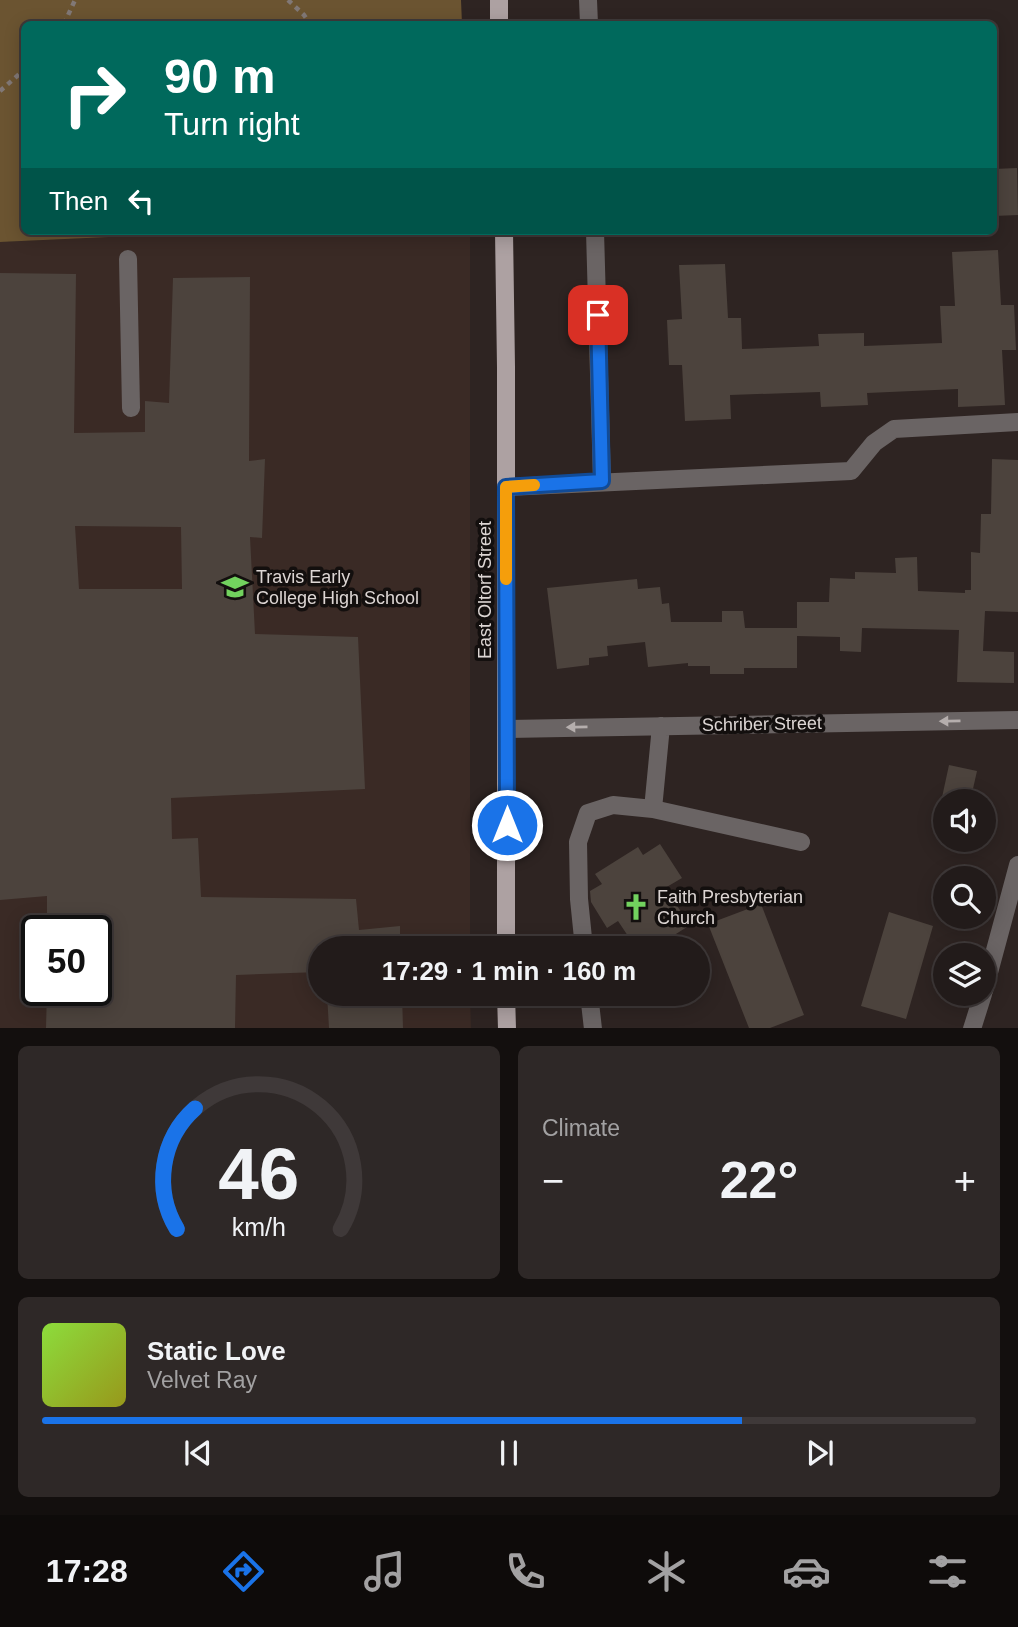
<!DOCTYPE html>
<meta charset="utf-8">
<style>
:root{--surface:#221b1a;--page:#2e2827;--text:#f1f3f6;--muted:#a2a1a2;--line:#3f3939;--accent:#1a73e8}
body{margin:0;font-family:Helvetica,sans-serif;background:var(--page);color:var(--text);height:100vh;display:flex;flex-direction:column;font-size:26px;white-space:nowrap}
*{box-sizing:border-box;margin:0}
p{font-size:23px;color:var(--muted)}
.icon{flex:none;width:38px;height:38px;fill:none;stroke:currentColor;stroke-width:2;stroke-linecap:round;stroke-linejoin:round}
.map{position:relative;height:1028px;overflow:hidden}
.drawer{display:flex;flex-direction:column;gap:18px;padding:18px;background:#130f0e;flex:1}
.drawer>*{flex:none}
.guide{position:absolute;left:21px;top:21px;width:976px;height:214px;border-radius:10px;box-shadow:0 4px 18px #0003,0 0 0 2px var(--line);background:#00695c;color:#fff;overflow:hidden}
.fabs{position:absolute;left:933px;top:789px;display:grid;gap:14px}
.fabs a{display:grid;place-items:center;width:63px;height:63px;border-radius:50%;background:var(--surface);box-shadow:0 4px 18px #0003,0 0 0 2px var(--line);font-size:35px}
.speed{position:absolute;left:21px;top:915px;display:flex;gap:14px;font-size:35px;font-weight:700;text-align:center}
.speed>*{display:grid;place-content:center;width:91px;height:91px;border-radius:50%;background:var(--surface);box-shadow:0 4px 18px #0003,0 0 0 2px var(--line);line-height:1}
.speed .limit{border:4px solid #111;border-radius:10px;background:#fff;color:#111}
.pin{position:absolute;display:grid;place-items:center;width:60px;height:60px;color:#fff;margin:-30px;border-radius:14px;box-shadow:0 4px 10px #0006}
.me{position:absolute;width:77px;margin:-38px;rotate:0deg;stroke-linejoin:round;filter:drop-shadow(0 0 5px #0008)}
.turn{display:flex;align-items:center;gap:24px;height:147px;padding:0 28px;font-size:32px}
.turn .icon{width:91px;height:91px;stroke-width:2.5}
.turn b{display:block;font-size:49px;line-height:60px}
.then{display:flex;align-items:center;height:66px;padding:0 28px;background:#0003;gap:14px;font-size:26px}
.big{font-size:52px;font-weight:700;line-height:1.1}
.drawer .card{flex:1;display:flex;flex-direction:column;justify-content:center;gap:10px;min-width:0;padding:0 24px;border-radius:10px;background:var(--page)}
.drawer .dial{align-items:center;gap:0}
.dial svg{height:182px;overflow:visible;fill:none;stroke:var(--line);stroke-width:7;stroke-linecap:round;text-anchor:middle}
.dial text{fill:var(--text);stroke:none}
.song{display:flex;align-items:center;gap:21px}
.cover{width:84px;height:84px;border-radius:10px;background:linear-gradient(135deg,hsl(90 70% 55%),hsl(60 70% 35%))}
.played{height:7px;border-radius:4px;background:linear-gradient(90deg,var(--accent) 75%,var(--line) 75%)}
.keys{display:flex;justify-content:space-around;direction:ltr}
.heat{display:flex;justify-content:space-between;align-items:center;font-size:38px;direction:ltr}
.drawer .tiles{flex:1;display:grid;gap:18px;grid-template-columns:1fr 1fr}
.card:last-child{grid-column:span 2}
.trip{position:absolute;left:308px;top:936px;width:402px;height:70px;border-radius:35px;background:var(--surface);box-shadow:0 4px 18px #0003,0 0 0 2px var(--line);font-weight:700;line-height:70px;text-align:center}
.menu{display:flex;height:112px;justify-content:space-around;align-items:center;background:#0e0b0a;color:var(--muted)}
.menu .icon{width:49px;height:49px}
.menu .active{color:var(--accent)}
.menu b{font-size:32px;color:var(--text)}
.map>svg:first-child{display:block}
.built{fill:#3a2a25;fill-rule:evenodd}
.forest{fill:#6b5431}
.building{fill:#4c433d;fill-rule:evenodd}
.lines{fill:none;stroke-linecap:round;stroke-linejoin:round}
.path{stroke:#817876;stroke-width:4.5;stroke-dasharray:5 5;stroke-linecap:butt}
.minor{stroke:#6a6464;stroke-width:18}
.major{stroke:#ada1a2;stroke-width:18}
.oneway{fill:#b5aead}
.route-casing{stroke:#114b97;stroke-width:18}
.route{stroke:#1a73e8;stroke-width:12}
.slow{stroke:#f59e0b;stroke-width:12}
.labels{text-anchor:middle;stroke-width:7;stroke-linejoin:round;paint-order:stroke}
.poi-label{font-size:18px;fill:#ddd6d4;stroke:#130f0e;text-anchor:start}
.street-label{font-size:18px;fill:#ddd6d4;stroke:#130f0e}
</style>
<div class="map">
<svg width="1018" height="1029" viewBox="0 0 1018 1029">
<rect width="100%" height="100%" fill="#2e2422"/>
<path class="built" d="M240,231H470V948H320V994H470L471,1028H0V242ZM37,931H96V990H37Z"/>
<path class="forest" d="M0,0H461L462,24H24V231H240L0,242Z"/>
<path class="building" d="M1017,168L1018,215L994,216V169Z
M998,250L1001,305H1014L1016,350H1002L1005,405L958,407V389L867,393L868,405L821,407L820,392L730,395L731,419L685,421L682,365H669L667,320L682,319L679,265L725,264L728,318H741L742,349L819,346L818,334L864,333V346L942,343L940,306H955L952,252Z
M0,273L76,274L74,433L145,432V401L169,403L173,278L250,277L249,461L265,459L262,538L250,537L255,634L358,637L365,789L171,798L172,839L198,838L201,897L356,899L359,930L400,926V948H320V972L236,975L235,1028H46L47,990H96V931H47V896L0,900ZM75,526L181,527L182,589H79Z
M992,459L1018,460V612L985,611L983,651L1014,652V683L957,682L959,630L862,628L861,652L840,651V637L797,636V668H744V674H710V666H688V663L648,667L645,642L607,646L608,656L589,658V665L557,669L547,588L637,579L638,589L660,587L662,604L669,603L671,622H722V611H743L745,628H797V602H829L830,578L855,579V572L896,573L895,558L917,557L918,591L965,593V590H971V552L980,553L981,514H991Z
M949,765L977,771L970,802H941Z
M660,844L682,878L665,888L690,925L654,948H636L618,921L607,928L591,902L590,891L602,884L595,874L638,847L643,855Z
M761,904L804,1015L770,1028H749L708,924Z
M889,912L933,926L906,1019L861,1006Z
M327,994H402L403,1028H329Z"/>
<g class="lines">
<path class="path" d="M288,0L304,15L310,24
M64,24L75,0
M0,91L24,70"/>
<path class="minor" d="M588,0L589,24
M595,231L602,481
M128,259L131,408
M506,487L851,471L874,443L894,429L1018,422
M506,729L1018,720
M653,809L801,842
M584,948L579,899L578,842L588,813L613,805L653,809L661,726
M984,991L1018,865
M589,994L593,1029
M972,1029L983,994"/>
<path class="major" d="M499,0V24
M504,231L506,367V948
M506,994L507,1029"/>
</g>
<defs><path id="oneway-solid" d="M-6-.8H1V-3.2L6.5 0L1 3.2V.8H-6Z" transform="scale(1.75)"/></defs>
<g class="oneway">
<use href="#oneway-solid" transform="translate(950 721) rotate(179)"/>
<use href="#oneway-solid" transform="translate(577 727) rotate(179)"/>
</g>
<g class="lines">
<defs>
<path id="route" d="M507,825L506,487L602,481L598,315"/>
</defs>
<use href="#route" class="route-casing"/>
<use href="#route" class="route"/>
<path class="slow" d="M506,579V487L534,485"/>
</g>
<defs>
<symbol id="school-bare" viewBox="-9 -9 18 18"><path d="M0-5L7-2L0 1L-7-2ZM-4 1L0 2.5L4 1V4Q0 6-4 4Z" fill="#72d25e" stroke="#130f0e" stroke-width="2.5" paint-order="stroke"/></symbol>
<symbol id="church-bare" viewBox="-9 -9 18 18"><path d="M-1.2-6h2.4v3.5h3.3v2.4h-3.3V6h-2.4V-.1h-3.3v-2.4h3.3Z" fill="#72d25e" stroke="#130f0e" stroke-width="2.5" paint-order="stroke"/></symbol>
</defs>
<g fill-rule="evenodd">
<use href="#school-bare" x="216" y="568" width="38" height="38"/>
<use href="#church-bare" x="617" y="888" width="38" height="38"/>
</g>
<g class="labels">
<g class="poi-label">
<text x="256" y="583">Travis Early<tspan x="256" dy="21">College High School</tspan></text>
<text x="657" y="903">Faith Presbyterian<tspan x="657" dy="21">Church</tspan></text>
</g>
<g class="street-label">
<text transform="translate(485 590) rotate(-90)" y="6">East Oltorf Street</text>
<text transform="translate(762 724) rotate(-1)" y="6">Schriber Street</text>
</g>
</g>
</svg>
<div class="fabs">
<a><svg class="icon" aria-label="sound" viewBox="0 0 24 24"><path d="M4 9h4l5-4v14l-5-4H4zM17 9q2 3 0 6"/></svg></a>
<a><svg class="icon" aria-label="search" viewBox="0 0 24 24"><circle cx="10" cy="10" r="6"/><path d="M15 15l6 6"/></svg></a>
<a><svg class="icon" aria-label="layers" viewBox="0 0 24 24"><path d="M12 4l9 5-9 5-9-5zM3 14l9 5 9-5"/></svg></a>
</div>
<div class="speed"><div class="limit">50</div></div>
<div class="pin" style="left:598px;top:315px;background:#d93025"><svg class="icon" aria-label="arrive" viewBox="0 0 24 24"><path d="M6 21V4h12l-3 4 3 4H6"/></svg></div>
<svg class="me" style="left:507px;top:825px" viewBox="-20 -20 40 40"><circle r="17" fill="#1a73e8" stroke="#fff" stroke-width="3"/><path d="M0-11L8 9 0 5-8 9z" fill="#fff"/></svg>
<div class="trip">17:29 · 1 min · 160 m</div>
<div class="guide">
<div class="turn"><svg class="icon" aria-label="right" viewBox="0 0 24 24"><path d="M7 20v-9h11M14 6l5 5-5 5"/></svg><div><b>90 m</b>Turn right</div></div>
<div class="then">Then<svg class="icon" aria-label="left" viewBox="0 0 24 24"><path d="M17 20v-9H6M10 6l-5 5 5 5"/></svg></div>
</div>
</div>
<section class="drawer">
<div class="tiles">
<div class="card dial"><svg viewBox="0 0 100 80">
<path d="M14 69A42 42 0 1 1 86 69"/>
<path d="M14 69A42 42 0 0 1 22 16" stroke="#1a73e8"/>
<text x="50" y="56" font-size="32" font-weight="700">46</text>
<text x="50" y="72" font-size="11">km/h</text>
</svg></div>
<div class="card"><p>Climate</p>
<div class="heat"><a>−</a><b class="big">22°</b><a>+</a></div>
</div>
<div class="card">
<div class="song"><i class="cover"></i><div><b>Static Love</b><p>Velvet Ray</p></div></div>
<div class="played"></div>
<div class="keys"><svg class="icon" aria-label="previous" viewBox="0 0 24 24"><path d="M18 5L8 12l10 7zM5 5v14"/></svg><svg class="icon" aria-label="pause" viewBox="0 0 24 24"><path d="M8 5v14M16 5v14"/></svg><svg class="icon" aria-label="next" viewBox="0 0 24 24"><path d="M6 5l10 7-10 7zM19 5v14"/></svg></div>
</div>
</div>
</section>
<nav class="menu">
<b>17:28</b>
<svg class="icon active" aria-label="directions" viewBox="0 0 24 24"><path d="M12 3l9 9-9 9-9-9zM9 14v-3h6M13 9l2 2-2 2"/></svg>
<svg class="icon" aria-label="music" viewBox="0 0 24 24"><path d="M9 18V5l10-2v13"/><circle cx="6" cy="18" r="3"/><circle cx="16" cy="16" r="3"/></svg>
<svg class="icon" aria-label="phone" viewBox="0 0 24 24"><path d="M5 4h4l2 5-3 2q2 4 5 5l2-3 5 2v4C11 20 4 13 5 4z"/></svg>
<svg class="icon" aria-label="climate" viewBox="0 0 24 24"><path d="M12 3v18M4 7l16 10M4 17L20 7"/></svg>
<svg class="icon" aria-label="car" viewBox="0 0 24 24"><path d="M5 17H2v-5l4-1 3-4h7l3 4 3 1v5h-3M9 17h6M6 11h13"/><circle cx="7" cy="17" r="2"/><circle cx="17" cy="17" r="2"/></svg>
<svg class="icon" aria-label="filters" viewBox="0 0 24 24"><path d="M4 7h16M4 17h16"/><circle cx="9" cy="7" r="2"/><circle cx="15" cy="17" r="2"/></svg>
</nav>
